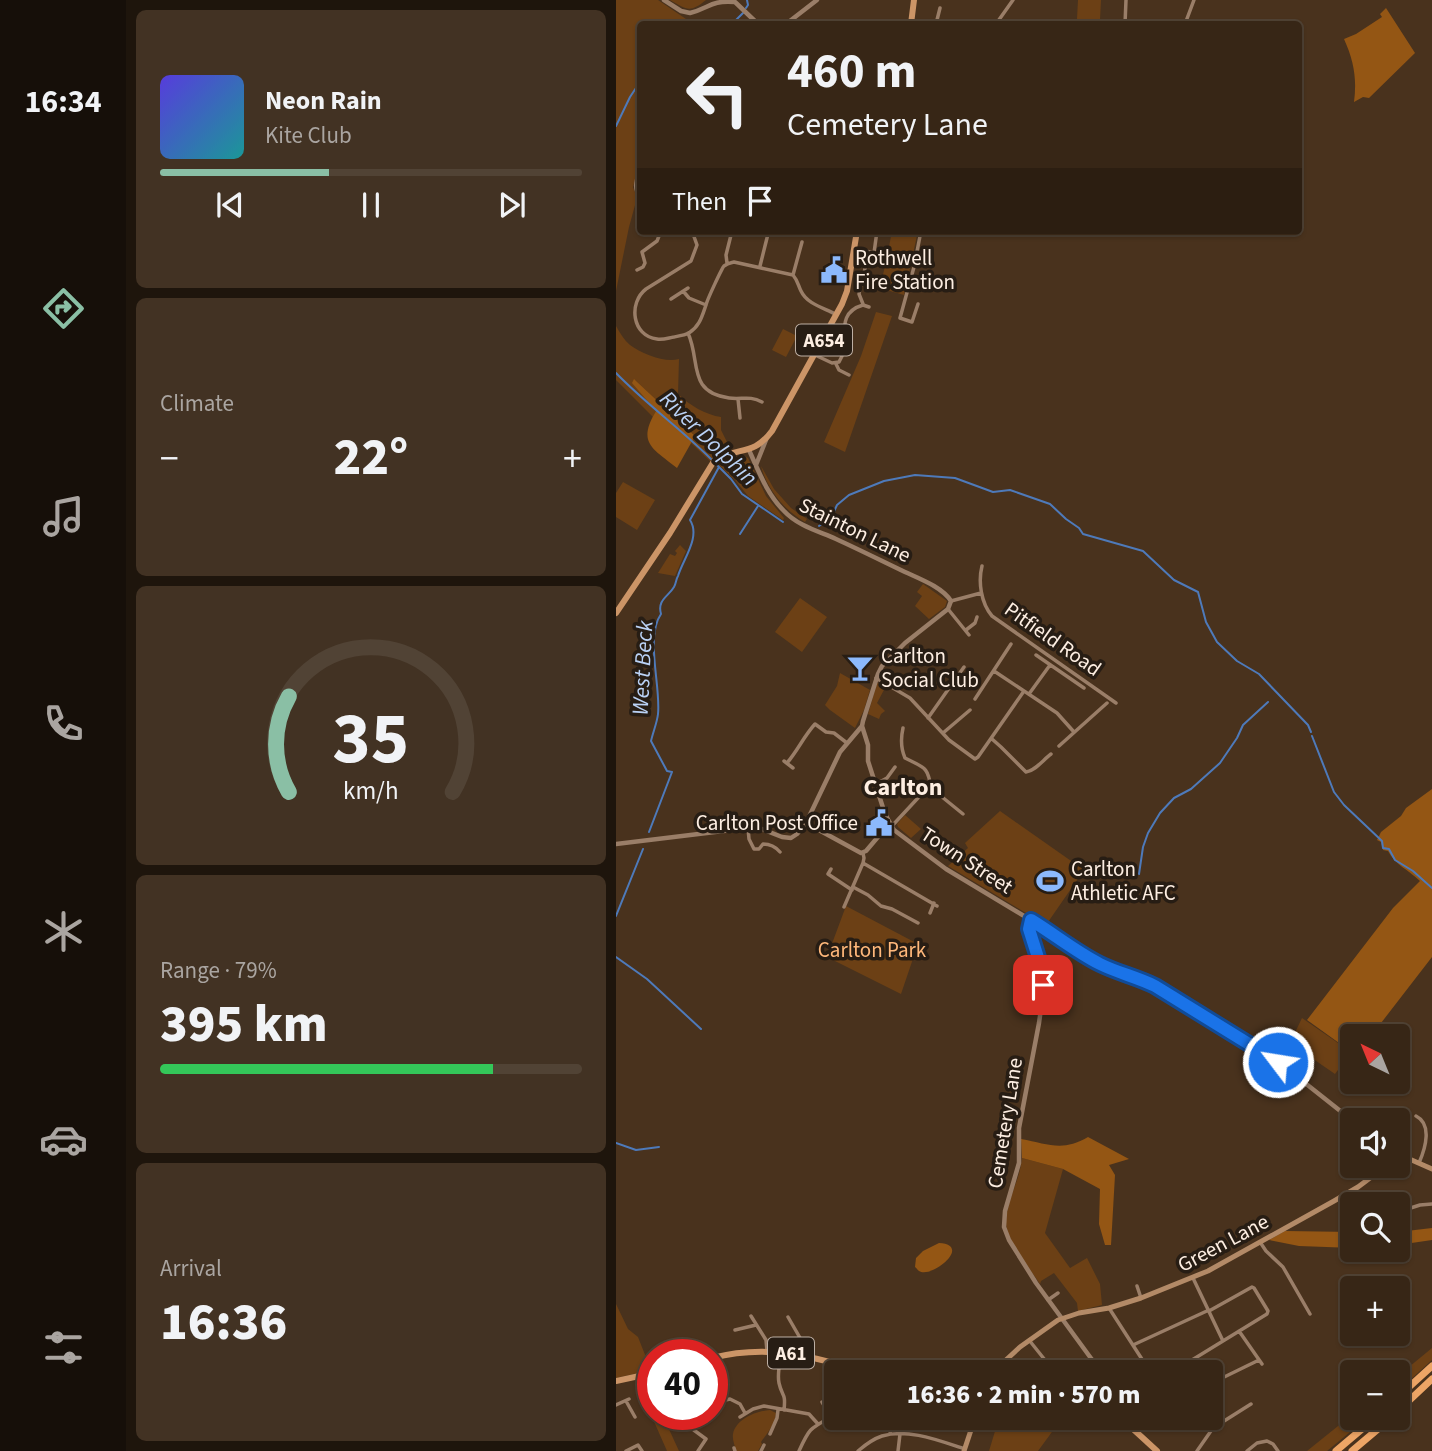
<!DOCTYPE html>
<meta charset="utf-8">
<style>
:root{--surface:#372616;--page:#423223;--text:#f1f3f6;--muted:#aaa5a1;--line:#514335;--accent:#8abfa5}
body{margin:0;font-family:"Source Sans 3",sans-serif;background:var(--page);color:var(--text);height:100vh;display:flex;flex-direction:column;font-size:26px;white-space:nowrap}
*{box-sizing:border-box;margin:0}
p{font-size:23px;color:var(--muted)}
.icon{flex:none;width:38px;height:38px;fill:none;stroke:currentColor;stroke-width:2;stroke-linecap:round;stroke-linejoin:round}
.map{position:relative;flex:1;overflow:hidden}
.details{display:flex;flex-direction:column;gap:10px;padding:10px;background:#1e150c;width:490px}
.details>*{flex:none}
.guide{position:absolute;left:21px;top:21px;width:665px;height:214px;border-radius:7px;box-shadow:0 2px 5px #0004,0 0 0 2px var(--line);background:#372616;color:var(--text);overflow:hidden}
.needle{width:46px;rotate:317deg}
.controls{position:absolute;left:724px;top:1024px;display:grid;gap:14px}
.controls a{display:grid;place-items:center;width:70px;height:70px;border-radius:7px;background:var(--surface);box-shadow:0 2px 5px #0004,0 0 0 2px var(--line);font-size:35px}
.speed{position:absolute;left:21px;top:1339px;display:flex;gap:14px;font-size:35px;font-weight:700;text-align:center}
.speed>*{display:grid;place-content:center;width:91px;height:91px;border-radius:50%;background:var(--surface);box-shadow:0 2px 5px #0004,0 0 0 2px var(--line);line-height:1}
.speed .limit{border:10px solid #d22;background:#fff;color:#111}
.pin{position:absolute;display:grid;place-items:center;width:60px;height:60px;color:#fff;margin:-30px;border-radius:14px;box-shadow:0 4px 10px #0006}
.me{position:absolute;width:77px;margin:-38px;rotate:301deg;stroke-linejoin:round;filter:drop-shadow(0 0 5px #0008)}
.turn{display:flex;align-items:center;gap:24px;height:147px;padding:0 35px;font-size:32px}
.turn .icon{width:91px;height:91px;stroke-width:2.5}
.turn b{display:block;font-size:49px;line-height:60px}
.then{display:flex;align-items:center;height:66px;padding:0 35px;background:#0003;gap:14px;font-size:26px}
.big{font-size:52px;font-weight:800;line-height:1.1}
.details .widget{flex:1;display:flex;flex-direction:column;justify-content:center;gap:10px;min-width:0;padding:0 24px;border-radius:10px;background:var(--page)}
.details .dial{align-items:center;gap:0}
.dial svg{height:182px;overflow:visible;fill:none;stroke:var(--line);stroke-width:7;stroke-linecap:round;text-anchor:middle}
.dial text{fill:var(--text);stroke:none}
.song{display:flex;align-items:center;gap:21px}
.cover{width:84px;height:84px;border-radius:10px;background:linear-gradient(135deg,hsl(250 70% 55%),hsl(180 70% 35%))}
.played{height:7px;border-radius:4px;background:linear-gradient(90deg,var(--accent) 40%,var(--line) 40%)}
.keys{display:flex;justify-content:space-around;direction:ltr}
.heat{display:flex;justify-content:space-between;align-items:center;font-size:38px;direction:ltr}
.charge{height:10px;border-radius:5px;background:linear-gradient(90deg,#34c759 79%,var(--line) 0)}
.trip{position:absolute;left:208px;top:1360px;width:399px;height:70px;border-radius:7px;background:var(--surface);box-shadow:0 2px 5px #0004,0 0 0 2px var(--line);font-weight:800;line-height:70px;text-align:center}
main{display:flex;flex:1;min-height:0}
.dock{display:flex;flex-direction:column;width:126px;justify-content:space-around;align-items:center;background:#160f09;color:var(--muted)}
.dock .icon{width:49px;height:49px}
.dock .on{color:var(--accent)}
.dock b{font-size:32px;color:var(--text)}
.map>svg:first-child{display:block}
.green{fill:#6c4015}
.forest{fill:#945614}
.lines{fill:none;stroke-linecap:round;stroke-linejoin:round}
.stream{stroke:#4e7aba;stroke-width:2}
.minor{stroke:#9a7e68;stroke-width:3.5}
.tertiary{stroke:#9a7e68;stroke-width:4.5}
.secondary{stroke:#b38a67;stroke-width:5}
.primary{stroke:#cc9567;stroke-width:6}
.motorway{stroke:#eda566;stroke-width:7}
.route-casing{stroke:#114b97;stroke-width:18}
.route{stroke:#1a73e8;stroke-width:12}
.labels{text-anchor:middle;stroke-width:7;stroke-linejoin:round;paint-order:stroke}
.shield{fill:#271d14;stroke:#bdafa4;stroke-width:2}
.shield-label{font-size:19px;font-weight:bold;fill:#fdeee2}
.poi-label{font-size:21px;fill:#fdeee2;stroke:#271d14;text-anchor:start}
.street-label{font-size:21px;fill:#fdeee2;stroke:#271d14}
.park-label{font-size:21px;fill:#ffb87b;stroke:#271d14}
.water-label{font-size:23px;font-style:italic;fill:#bad2f6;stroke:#271d14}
.quarter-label{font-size:24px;font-weight:bold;fill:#fdeee2;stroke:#271d14}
</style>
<main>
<nav class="dock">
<b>16:34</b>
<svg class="icon on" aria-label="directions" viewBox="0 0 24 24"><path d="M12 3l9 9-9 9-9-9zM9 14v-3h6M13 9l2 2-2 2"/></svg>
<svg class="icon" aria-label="music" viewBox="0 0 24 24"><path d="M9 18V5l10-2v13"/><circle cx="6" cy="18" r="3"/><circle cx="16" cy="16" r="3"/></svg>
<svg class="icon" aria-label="phone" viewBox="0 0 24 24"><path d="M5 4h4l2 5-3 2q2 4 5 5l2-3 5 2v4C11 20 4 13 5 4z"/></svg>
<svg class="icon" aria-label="climate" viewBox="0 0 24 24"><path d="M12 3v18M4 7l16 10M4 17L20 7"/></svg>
<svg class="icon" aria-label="car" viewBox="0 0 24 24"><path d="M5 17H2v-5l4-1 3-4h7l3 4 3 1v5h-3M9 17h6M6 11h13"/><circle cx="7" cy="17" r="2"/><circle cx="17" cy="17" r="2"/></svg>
<svg class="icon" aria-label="filters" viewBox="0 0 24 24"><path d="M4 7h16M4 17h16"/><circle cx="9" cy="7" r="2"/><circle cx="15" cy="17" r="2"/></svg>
</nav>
<section class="details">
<div class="widget">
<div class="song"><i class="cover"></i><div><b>Neon Rain</b><p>Kite Club</p></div></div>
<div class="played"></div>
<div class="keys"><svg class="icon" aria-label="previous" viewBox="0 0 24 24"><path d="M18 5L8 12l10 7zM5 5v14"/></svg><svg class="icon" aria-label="pause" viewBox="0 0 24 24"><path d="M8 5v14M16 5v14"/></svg><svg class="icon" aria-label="next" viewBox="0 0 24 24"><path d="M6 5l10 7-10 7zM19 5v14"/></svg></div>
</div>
<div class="widget"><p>Climate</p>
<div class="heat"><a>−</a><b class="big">22°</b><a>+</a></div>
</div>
<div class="widget dial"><svg viewBox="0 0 100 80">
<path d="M14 69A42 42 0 1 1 86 69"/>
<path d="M14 69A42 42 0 0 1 14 27" stroke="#8abfa5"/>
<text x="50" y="56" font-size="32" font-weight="700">35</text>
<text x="50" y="72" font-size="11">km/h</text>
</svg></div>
<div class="widget"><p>Range · 79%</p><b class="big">395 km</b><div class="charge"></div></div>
<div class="widget"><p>Arrival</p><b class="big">16:36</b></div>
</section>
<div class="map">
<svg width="816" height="1451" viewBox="0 0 816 1451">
<rect width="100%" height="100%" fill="#49321d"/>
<path class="green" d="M0,0H42L70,19L74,24H24V163L17,187L21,198L13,227L0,291Z
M54,0H90C74,13 71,10 54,0Z
M462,0H485L484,20L461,19Z
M276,231H302L288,295L264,288L271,257L262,255L263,251L272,252Z
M260,312L276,316L229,452L208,442L245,356Z
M0,326C4,333 8,340 14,345C26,354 49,363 63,359L62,394C73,405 90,415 105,417V430L115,450L100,456L94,461L75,443L79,436L19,380L17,383L40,411L37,417L0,380Z
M167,329L181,336L170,357L156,350Z
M123,456H128L132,458L150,496L168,518L167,520L132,496L119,480L102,464V461Z
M145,466L158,489L175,508L191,519L189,522C168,510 151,489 145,466Z
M7,482L39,500L21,530L0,517V493Z
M64,545L70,551L59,576L42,573L54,554L59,556L61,553L59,551Z
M307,584L331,601L329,607L313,619L299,606L306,596L301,592Z
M184,598L211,617L186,652L159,632Z
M224,673L254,690L248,710L239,728L214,710L209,705L221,686Z
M261,683L270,686L261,703L269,711L265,714L263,719L252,714Z
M384,811L468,870L430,925L332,866L352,848L349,843Z
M289,815L305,829L295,838L282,827L281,824Z
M230,906L302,944L285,994L211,957Z
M686,1018L735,1052L719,1074L674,1043Z
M406,1158L447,1169L429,1233L454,1268L471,1258L484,1284L486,1305L462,1311L461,1303L438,1273L425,1281L424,1284C414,1269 389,1238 390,1221C391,1200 404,1180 406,1158Z
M0,1304L12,1329L22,1337L35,1370L0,1378Z
M816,1348V1360L782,1391V1376Z
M28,1381L37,1397V1414H46L63,1451H51L21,1383Z
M154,1410L160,1413C159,1425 152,1432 145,1442L146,1444L142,1451H120C119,1446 116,1439 117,1434C120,1419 140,1411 154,1410Z
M737,1414V1418H751L711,1451H691Z
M383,1418H442L444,1421L422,1451H373Z"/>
<path class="forest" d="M770,8L799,53L753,98L747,97L738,102C741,79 738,61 728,39L740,34L766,17L764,14Z
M18,379L79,436L61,468C36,448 21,443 40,411L16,383Z
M816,789V957L755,1036H737V1053L691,1020L777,908L804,881C793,870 779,865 772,851L767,850L765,842L761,840L765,832L785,816L790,808Z
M472,1137L513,1159L493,1165L499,1175L495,1245H489L483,1224L484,1189L447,1169L406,1158L405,1139C432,1144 447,1152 472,1137Z
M816,1228V1240L782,1245V1232Z
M669,1231L737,1232V1248L683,1246L653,1240Z
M323,1243C357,1245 316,1279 303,1271C301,1270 301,1268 299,1267L300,1258L307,1251Z"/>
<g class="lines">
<path class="stream" d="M130,8L132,5L131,0
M116,24L127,13
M0,126L14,97L24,82
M0,373C30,404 65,429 95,459
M99,463L115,479L126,494L167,522
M203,526L216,516L221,505L233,495L268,481L299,475L339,478L377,492L394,490L434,504L450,519L463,528L467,534L527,551L558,580L582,592L590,622L601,642L621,661L643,674L692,725L695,732
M124,534L142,506
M696,736L718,792L728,805L766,841L767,848L773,849L779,860L797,871L816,888
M33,832L56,772L51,771L35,741C37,732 41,723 42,714C45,686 29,637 45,614C41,600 52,597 58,587C60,584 60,579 62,576C67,559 85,537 74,520L103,467
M523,874L527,847L532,833L544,813L558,798L575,789L604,763L621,738L627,725L652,702
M0,916L27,849
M0,957L31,979L85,1029
M0,1143L20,1150L43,1147"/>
<path class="minor" d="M296,21L308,24
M320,24L324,8
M380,24L397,0
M509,24L510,0
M569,24L578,0
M24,168C21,179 16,188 24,197
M76,231L81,245L75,261L30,289C12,303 16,336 41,339C47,340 52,338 58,337C63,336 69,335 73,333C84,326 86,316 90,305C91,300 106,268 108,266C112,263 114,263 118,262L177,275C182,281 182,285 185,291C191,304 208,308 219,314
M239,249L259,253
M258,253L261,231
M111,263L110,255L116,231
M144,266L152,234
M21,270L27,267L29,263L26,252L41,241L45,231
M248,273L253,252
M177,275L186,242
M245,283L243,294L247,304
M67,291L73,298L90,305
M55,299L72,288
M302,304L296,322L284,318L298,267L305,231
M72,333C85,362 71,392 113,398C126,400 133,395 146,402
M199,355L216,363L223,362C236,343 216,314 247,305L253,307
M220,364L223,370L233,375
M122,399L124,418
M366,566C362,582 365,603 376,616L500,703
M335,601L365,593
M332,609L353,635
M350,630L359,623L361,617
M420,655L468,688
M378,671L441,713L458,732
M260,678L294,698L333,740L359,759L362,757L408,691
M413,694L434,665
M359,699L395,644
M312,718L348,667
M287,728C285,737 285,749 289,758C308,768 312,766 315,788L347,814
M327,733L354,710
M376,739L385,747L410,772C419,771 427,760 435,754
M443,746L491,703
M168,761L177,768
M171,763C182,750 188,736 199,724L210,732L218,733L231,743
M260,784L271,778L279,767
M275,827L314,785
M132,828L133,839L138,849H143L147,844C154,844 159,846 164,852
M247,863L321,906
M215,869L212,874L236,890
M237,887L252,895L265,906L276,909L302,923
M228,907L247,863L248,858L247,853
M314,913L318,903
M800,1116C816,1124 810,1147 803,1163
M782,1212L804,1205L816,1204
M644,1242L650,1251L667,1267L694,1314
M577,1278L607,1341
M521,1286L525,1298
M432,1300L442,1293
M493,1308L531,1367L537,1370L576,1360L651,1314L652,1311L638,1288L636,1287L593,1311
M135,1316L150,1340L151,1351
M172,1317L187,1343L186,1355
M119,1330L140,1325
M623,1331L646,1364
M517,1345L593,1310
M165,1354C164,1363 161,1374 163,1383C166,1397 170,1392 168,1410
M412,1372L429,1360L413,1340
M457,1372L476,1359
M600,1381L643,1360
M10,1401L19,1417
M96,1403L114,1399L124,1404L129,1413
M0,1405L13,1399
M80,1414L73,1425L75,1428L90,1439L82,1451
M124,1417L137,1409L148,1406L193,1414L202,1424
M449,1418L471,1428H478
M154,1434L161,1418L162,1410
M274,1434L276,1418
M118,1448L119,1451
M10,1451L22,1445L26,1451
M145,1451L148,1445
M183,1451C193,1429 193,1429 215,1417L206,1402
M242,1451C249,1445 257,1439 266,1436C292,1428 324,1441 349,1449
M282,1451L284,1434
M581,1451L597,1428L635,1404
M631,1451L641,1443L651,1441L657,1444L662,1451"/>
<path class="tertiary" d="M48,0L65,11L74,13C94,8 94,0 119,2L142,24
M170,24L201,0
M133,450C143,472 151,494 168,511C182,526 202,531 220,539C244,550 266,561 289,572C304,579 326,587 335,601L332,609L289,643L266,666L262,674L247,721L246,726L252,745V761L269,814L278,830L330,869L428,928L478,961L497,970L529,981L539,986L665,1064L737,1121
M140,465L150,440
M190,823L245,853L250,851L273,824
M0,844L132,828L146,829L166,837L175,838L181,834L190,823L224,752L246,726
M415,920L413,929L425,967L427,995L423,1023L403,1128V1163L389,1211L388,1227L393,1240L420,1283L485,1372"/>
<path class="secondary" d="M782,1154L816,1169
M377,1372L404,1347L442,1320L463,1313L493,1308L525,1298L592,1271L718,1201L742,1187L770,1166
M348,1451L359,1418"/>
<path class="primary" d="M295,24L298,0
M0,613L54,533L98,461C121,446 137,457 156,431L226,304L231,291L241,231
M96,1358C153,1343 197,1357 251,1372
M0,1381L37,1373
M505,1418L541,1451"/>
<path class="motorway" d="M782,1397L816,1366
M782,1411L816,1379
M720,1451L759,1418
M736,1451L775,1418"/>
</g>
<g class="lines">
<defs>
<path id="route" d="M427,985L425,967L413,929L415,920C438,934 460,952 484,964C502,973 521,977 539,986L662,1062"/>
</defs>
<use href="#route" class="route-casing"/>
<use href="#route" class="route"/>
</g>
<defs>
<symbol id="civic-bare" viewBox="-9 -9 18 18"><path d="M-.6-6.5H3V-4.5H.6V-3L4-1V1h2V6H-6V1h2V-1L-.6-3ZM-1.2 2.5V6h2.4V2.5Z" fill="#8cb9fc" stroke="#271d14" stroke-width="2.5" paint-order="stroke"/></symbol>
<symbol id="bar-bare" viewBox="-9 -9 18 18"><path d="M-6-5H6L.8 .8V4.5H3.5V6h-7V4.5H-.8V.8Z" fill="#8cb9fc" stroke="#271d14" stroke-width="2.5" paint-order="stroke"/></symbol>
<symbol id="stadium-bare" viewBox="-9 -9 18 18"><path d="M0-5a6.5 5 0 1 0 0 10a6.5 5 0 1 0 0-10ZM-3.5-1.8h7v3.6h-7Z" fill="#8cb9fc" stroke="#271d14" stroke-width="2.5" paint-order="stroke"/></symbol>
</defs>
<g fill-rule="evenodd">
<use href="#civic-bare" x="199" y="251" width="38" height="38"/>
<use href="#bar-bare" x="225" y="649" width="38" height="38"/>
<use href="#civic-bare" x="244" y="804" width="38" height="38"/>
<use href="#stadium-bare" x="415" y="862" width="38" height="38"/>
</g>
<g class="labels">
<g class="shield">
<rect x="180" y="324.5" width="56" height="31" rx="5"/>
<rect x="152" y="1337.5" width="46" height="31" rx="5"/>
</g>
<g class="shield-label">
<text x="208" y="347">A654</text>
<text x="175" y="1360">A61</text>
</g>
<g class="poi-label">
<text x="239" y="265">Rothwell<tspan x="239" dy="24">Fire Station</tspan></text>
<text x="265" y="663">Carlton<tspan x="265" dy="24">Social Club</tspan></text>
<text x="242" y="830" text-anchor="end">Carlton Post Office</text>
<text x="455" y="876">Carlton<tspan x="455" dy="24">Athletic AFC</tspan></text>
</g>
<g class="street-label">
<text transform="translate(239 530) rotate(26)" y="7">Stainton Lane</text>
<text transform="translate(437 639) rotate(35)" y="7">Pitfield Road</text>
<text transform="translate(351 860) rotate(33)" y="7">Town Street</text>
<text transform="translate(389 1123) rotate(-81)" y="7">Cemetery Lane</text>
<text transform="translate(607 1243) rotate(-28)" y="7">Green Lane</text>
</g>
<g class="park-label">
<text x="256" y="957">Carlton Park</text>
</g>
<g class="water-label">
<text transform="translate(93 438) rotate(44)" y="8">River Dolphin</text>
<text transform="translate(26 668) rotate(-87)" y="8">West Beck</text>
</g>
<g class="quarter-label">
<text x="287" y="795">Carlton</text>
</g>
</g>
</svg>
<div class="controls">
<a><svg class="needle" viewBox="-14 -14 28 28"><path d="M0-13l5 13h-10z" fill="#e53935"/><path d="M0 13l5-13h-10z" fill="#aaa5a1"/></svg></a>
<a><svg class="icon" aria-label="sound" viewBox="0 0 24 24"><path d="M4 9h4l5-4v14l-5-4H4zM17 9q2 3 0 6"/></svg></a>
<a><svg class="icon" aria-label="search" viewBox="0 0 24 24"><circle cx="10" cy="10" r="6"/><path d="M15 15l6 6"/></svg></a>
<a>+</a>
<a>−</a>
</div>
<div class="speed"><div class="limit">40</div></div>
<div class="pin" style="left:427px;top:985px;background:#d93025"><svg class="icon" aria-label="arrive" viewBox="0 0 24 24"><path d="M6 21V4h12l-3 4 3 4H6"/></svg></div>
<svg class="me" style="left:662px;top:1062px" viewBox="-20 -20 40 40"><circle r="17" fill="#1a73e8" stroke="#fff" stroke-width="3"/><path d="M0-11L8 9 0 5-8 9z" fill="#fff"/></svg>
<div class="trip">16:36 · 2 min · 570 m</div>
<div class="guide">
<div class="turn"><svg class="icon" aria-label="left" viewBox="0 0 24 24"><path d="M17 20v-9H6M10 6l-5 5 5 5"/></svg><div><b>460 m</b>Cemetery Lane</div></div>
<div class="then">Then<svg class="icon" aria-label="arrive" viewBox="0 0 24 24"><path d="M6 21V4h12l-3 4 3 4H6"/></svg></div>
</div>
</div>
</main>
